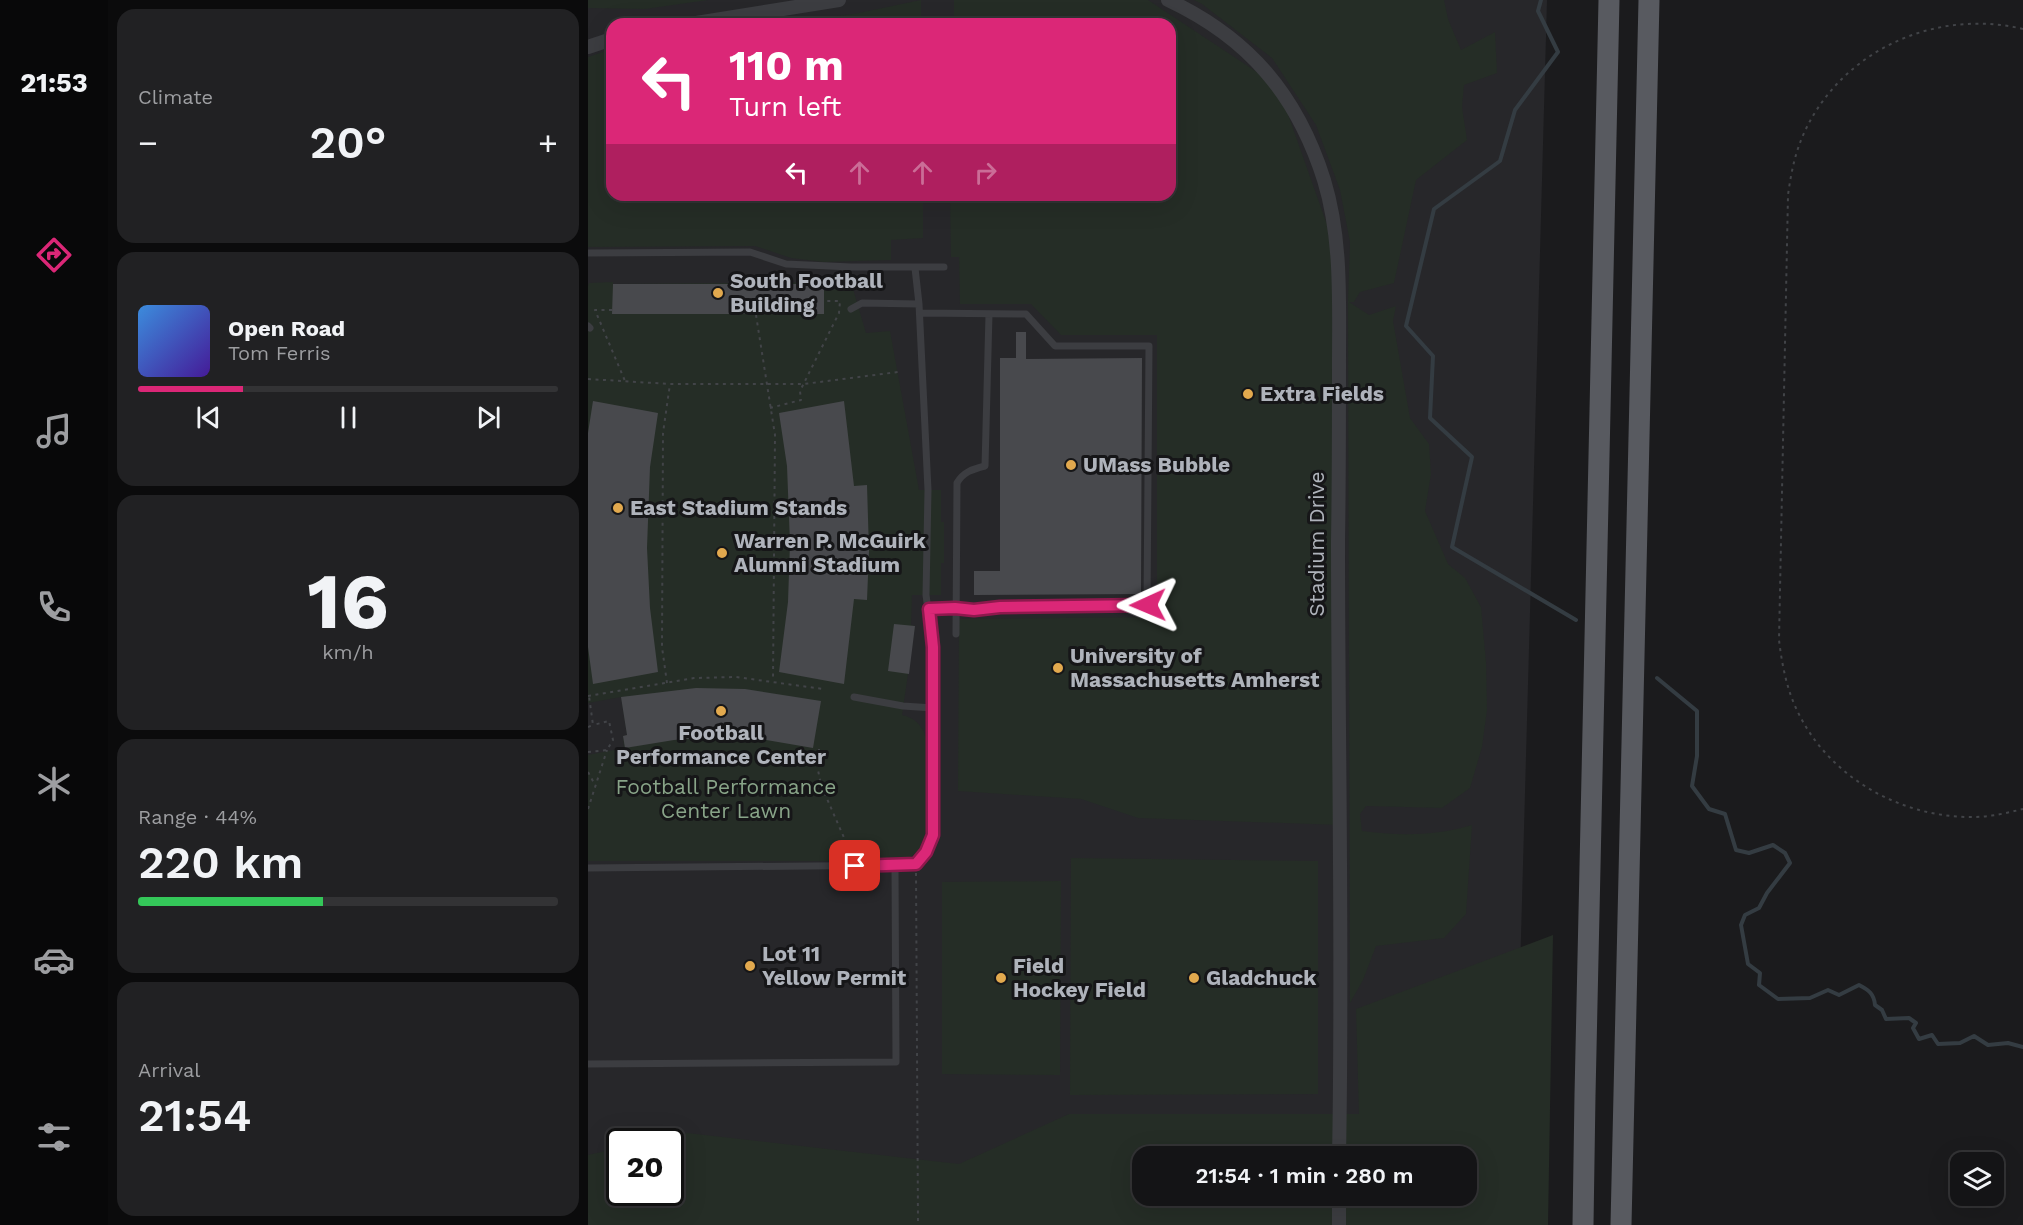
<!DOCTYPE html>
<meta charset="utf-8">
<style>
:root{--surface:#141416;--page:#212123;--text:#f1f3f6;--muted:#9d9ea1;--line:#333335;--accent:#db2777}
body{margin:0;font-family:"Work Sans",sans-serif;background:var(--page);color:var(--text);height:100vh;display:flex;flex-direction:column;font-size:22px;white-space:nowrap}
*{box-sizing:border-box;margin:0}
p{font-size:20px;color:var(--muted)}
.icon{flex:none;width:33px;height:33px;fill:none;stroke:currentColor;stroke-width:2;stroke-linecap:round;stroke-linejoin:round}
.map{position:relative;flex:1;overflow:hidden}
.details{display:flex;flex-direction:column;gap:9px;padding:9px;background:#0b0b0c;width:480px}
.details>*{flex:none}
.top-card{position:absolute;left:18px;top:18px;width:570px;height:183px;border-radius:18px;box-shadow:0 6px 24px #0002,0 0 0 2px var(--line);background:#db2777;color:#fff;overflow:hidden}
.fabs{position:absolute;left:1362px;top:1152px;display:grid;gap:12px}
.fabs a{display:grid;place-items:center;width:54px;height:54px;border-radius:12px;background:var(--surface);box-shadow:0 6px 24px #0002,0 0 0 2px var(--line);font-size:30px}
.speed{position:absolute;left:18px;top:1128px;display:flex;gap:12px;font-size:30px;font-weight:700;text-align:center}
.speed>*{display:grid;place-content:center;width:78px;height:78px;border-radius:50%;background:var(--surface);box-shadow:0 6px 24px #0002,0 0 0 2px var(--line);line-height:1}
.speed .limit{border:3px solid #111;border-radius:9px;background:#fff;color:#111}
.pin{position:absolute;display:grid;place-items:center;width:51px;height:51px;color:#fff;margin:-26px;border-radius:12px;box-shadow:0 3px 9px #0006}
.me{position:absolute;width:66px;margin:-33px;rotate:269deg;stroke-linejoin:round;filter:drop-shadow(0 0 4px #0008)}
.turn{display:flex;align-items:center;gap:21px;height:126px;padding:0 24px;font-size:27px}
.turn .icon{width:78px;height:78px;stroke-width:2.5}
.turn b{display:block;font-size:42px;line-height:51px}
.lanes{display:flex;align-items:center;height:57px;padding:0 24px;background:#0003;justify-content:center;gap:30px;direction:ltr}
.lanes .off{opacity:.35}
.big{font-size:45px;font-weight:600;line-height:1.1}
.details .tile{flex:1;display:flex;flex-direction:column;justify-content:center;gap:9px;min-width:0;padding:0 21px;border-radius:18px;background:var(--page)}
.details .dial{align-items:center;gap:0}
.dial b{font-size:78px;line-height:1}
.song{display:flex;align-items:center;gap:18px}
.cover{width:72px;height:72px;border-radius:9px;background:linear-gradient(135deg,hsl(210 70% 55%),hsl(260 70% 35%))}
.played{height:6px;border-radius:3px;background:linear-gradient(90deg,var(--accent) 25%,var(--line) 25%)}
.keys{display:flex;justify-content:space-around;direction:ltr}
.heat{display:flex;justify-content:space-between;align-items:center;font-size:33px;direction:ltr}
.charge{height:9px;border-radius:4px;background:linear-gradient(90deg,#34c759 44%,var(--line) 0)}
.trip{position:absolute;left:544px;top:1146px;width:345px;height:60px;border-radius:18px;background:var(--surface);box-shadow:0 6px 24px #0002,0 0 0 2px var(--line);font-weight:600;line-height:60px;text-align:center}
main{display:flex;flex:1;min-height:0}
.menu{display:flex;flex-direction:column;width:108px;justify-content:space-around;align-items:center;background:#080809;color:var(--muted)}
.menu .icon{width:42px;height:42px}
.menu .selected{color:var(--accent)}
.menu b{font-size:27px;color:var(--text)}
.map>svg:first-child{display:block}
.built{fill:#27272a;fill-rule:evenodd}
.green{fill:#252d26;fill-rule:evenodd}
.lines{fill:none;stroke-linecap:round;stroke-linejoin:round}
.stream{stroke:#343c42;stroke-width:4}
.building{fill:#48494d}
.path{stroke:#424448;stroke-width:2;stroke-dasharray:3 4.5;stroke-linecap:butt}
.service{stroke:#3c3d41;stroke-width:7}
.minor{stroke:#3c3d41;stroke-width:14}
.primary{stroke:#585a60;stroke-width:21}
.route-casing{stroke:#8e194d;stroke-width:15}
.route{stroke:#db2777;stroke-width:10}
.poi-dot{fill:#e2a94e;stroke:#161618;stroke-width:2}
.labels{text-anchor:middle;stroke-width:6;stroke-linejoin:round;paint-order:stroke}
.poi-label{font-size:21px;font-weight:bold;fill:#afb3bb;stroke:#161618;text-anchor:start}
.street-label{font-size:21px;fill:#afb3bb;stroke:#161618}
.park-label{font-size:21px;fill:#88a488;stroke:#161618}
</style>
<main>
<nav class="menu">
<b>21:53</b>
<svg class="icon selected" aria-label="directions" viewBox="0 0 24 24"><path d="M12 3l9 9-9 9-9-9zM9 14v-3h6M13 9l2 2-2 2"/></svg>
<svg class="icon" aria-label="music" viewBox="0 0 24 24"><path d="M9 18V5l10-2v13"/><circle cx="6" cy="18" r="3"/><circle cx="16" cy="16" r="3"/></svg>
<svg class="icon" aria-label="phone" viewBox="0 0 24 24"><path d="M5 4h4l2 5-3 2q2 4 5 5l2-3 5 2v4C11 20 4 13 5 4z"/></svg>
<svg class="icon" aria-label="climate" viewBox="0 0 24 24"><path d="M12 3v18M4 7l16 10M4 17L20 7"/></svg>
<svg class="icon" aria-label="car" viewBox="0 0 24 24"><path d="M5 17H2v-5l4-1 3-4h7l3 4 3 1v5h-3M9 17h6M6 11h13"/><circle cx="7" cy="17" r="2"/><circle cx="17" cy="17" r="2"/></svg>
<svg class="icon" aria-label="filters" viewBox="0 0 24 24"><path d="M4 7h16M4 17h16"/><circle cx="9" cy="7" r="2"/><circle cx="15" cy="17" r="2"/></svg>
</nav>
<section class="details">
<div class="tile"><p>Climate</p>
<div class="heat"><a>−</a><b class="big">20°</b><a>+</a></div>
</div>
<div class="tile">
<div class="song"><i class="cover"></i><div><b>Open Road</b><p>Tom Ferris</p></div></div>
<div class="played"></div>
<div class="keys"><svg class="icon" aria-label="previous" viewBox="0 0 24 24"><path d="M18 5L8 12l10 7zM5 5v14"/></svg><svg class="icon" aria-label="pause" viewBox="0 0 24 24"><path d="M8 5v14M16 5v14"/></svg><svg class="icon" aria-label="next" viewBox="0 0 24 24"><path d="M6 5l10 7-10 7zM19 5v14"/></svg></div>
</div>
<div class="tile dial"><b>16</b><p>km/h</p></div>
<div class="tile"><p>Range · 44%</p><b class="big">220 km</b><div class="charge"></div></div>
<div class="tile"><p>Arrival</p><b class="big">21:54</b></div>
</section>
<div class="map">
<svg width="1435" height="1225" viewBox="0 0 1435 1225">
<rect width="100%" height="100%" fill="#1b1b1d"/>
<path class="built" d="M0,0H959L925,1225H0ZM24,24H582V195H24ZM32,1142H82V1192H32ZM555,1156H879V1196H555Z"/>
<path class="green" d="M0,0H120L57,9L0,8Z
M333,0V24H182L266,14Z
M366,0H560L690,86L749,253L752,825L550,818L493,799L370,791L371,619L569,617V335H473L443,304H372L371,257H363L362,195H582V24H361V20H366Z
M606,0H856L860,19L873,50L907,32L909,73L876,85L874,107L879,140L828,180L806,283L772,292L766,302H761L781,315L808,306L805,321L822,418L841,444L843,474L837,511L860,564L877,578L893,607L898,662L899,710L894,747L882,788L854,808L778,806L772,814L774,831C810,836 849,836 884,825L878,914L856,938L788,946L775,980L762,1003L760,302L762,242L752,190L728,125L684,58L614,4Z
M24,49V195H335V238L303,240V260L236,262L203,258L167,246L0,247V57Z
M25,282V284L263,282L278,333L302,331L331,490H353V522H356V563H353V595H324L323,625L327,626L314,715C327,718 334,725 338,738C339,763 344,821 335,842C331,854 321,859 310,861H0V755L36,748L35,736L39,735L33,697L0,703V286L1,283Z
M483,858L730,861V1094L482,1095Z
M473,881L472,1075L354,1074V882Z
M965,935L960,1225H0V1155L31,1148L32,1192H82V1142L61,1141L99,1133L371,1164L481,1114H771L768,1009ZM555,1156H879V1196H555Z"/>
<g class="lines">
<path class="stream" d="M953,0L950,11L970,52L927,110L912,161L846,209L818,326L845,356L842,418L884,457L864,547L988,620
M1069,678L1109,711V756L1104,786L1121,809L1137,814L1148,850L1161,853L1185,845L1197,853L1202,863L1179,893L1171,908L1157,915L1153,925L1160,964L1172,973L1171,985L1190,999L1222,998L1240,990L1251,995L1271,985C1281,990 1286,994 1287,1005L1294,1010L1298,1019L1321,1018L1328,1023L1325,1028L1331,1039L1344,1035L1350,1044L1372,1043L1386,1036L1400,1045L1420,1043L1435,1047"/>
</g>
<path class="building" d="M25,284H236V314H24Z
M428,332H438V359L554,358L553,594L386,595V571H412V358H428Z
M5,401L70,413L62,467L59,548L62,608L70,672L5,684L0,647V433Z
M256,401L266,486L279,485L281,551L279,600L266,599L256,684L191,672L200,602L202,543L199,466L191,413Z
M306,624L327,626L321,674L300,671Z
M108,688L157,689L233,701L225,748L160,737L134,736L86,740L37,748L35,736L39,735L33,697Z"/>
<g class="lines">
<path class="path" d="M1435,29C1348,8 1254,50 1216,133C1207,153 1203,173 1200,195L1191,640C1193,657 1196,674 1201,690C1226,768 1305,818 1385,817C1402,817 1419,813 1435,809
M24,310H7L37,381
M168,315L187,435L185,681
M0,379L82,384H216L310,372
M182,408L213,400L212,391L251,313L252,301H236
M79,683L74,647L75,433L82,384
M0,696L106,678L148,677L235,689
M0,727L5,725L1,696
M231,749L230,770L233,785L264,856
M0,752L19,750L25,740L21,721L5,725
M0,772L6,783
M0,809L19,750
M328,873L330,1225"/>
<path class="service" d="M0,253L162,252L198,264L263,267H356
M263,309L274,303L331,304
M332,313L438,314L467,346H561L559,605L412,607L386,610L367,608L341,609
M0,326L2,328
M368,634L369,483C375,472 385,469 397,466L401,314
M266,697L315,706L345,708
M0,868L322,865C342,860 345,837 346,820L345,647L338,595L340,490L331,304L327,268
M0,1064L308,1062L307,866"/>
<path class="minor" d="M580,0C661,38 709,95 736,180C754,239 751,302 751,363C751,422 751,482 750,541C750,746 755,951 751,1156
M102,24L251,0
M0,47L24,39
M751,1196V1225"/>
<path class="primary" d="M995,1225L997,1095L1021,0
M1033,1225L1061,0"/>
</g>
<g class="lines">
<defs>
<path id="route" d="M267,866L328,864L338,852L345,835V647L341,609L367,608L386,610L412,607L560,605"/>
</defs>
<use href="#route" class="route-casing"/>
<use href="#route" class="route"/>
</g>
<g class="poi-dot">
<circle cx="130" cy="293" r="6"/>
<circle cx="660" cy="394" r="6"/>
<circle cx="483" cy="465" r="6"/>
<circle cx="30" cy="508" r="6"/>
<circle cx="134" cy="553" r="6"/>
<circle cx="470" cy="668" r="6"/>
<circle cx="133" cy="711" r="6"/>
<circle cx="162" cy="966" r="6"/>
<circle cx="413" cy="978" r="6"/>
<circle cx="606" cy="978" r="6"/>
</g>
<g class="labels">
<g class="poi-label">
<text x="142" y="288">South Football<tspan x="142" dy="24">Building</tspan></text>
<text x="672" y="401">Extra Fields</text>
<text x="495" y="472">UMass Bubble</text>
<text x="42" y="515">East Stadium Stands</text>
<text x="146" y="548">Warren P. McGuirk<tspan x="146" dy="24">Alumni Stadium</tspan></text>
<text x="482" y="663">University of<tspan x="482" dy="24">Massachusetts Amherst</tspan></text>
<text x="133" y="740" text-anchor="middle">Football<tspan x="133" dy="24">Performance Center</tspan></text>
<text x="174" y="961">Lot 11<tspan x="174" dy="24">Yellow Permit</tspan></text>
<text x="425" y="973">Field<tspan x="425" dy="24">Hockey Field</tspan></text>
<text x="618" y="985">Gladchuck</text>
</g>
<g class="street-label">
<text transform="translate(729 544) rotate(-90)" y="7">Stadium Drive</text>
</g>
<g class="park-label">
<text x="138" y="794">Football Performance<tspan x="138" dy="24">Center Lawn</tspan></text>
</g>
</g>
</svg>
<div class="fabs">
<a><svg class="icon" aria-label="layers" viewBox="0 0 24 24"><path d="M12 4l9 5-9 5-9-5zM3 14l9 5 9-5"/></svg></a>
</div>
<div class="speed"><div class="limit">20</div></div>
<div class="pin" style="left:267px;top:866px;background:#d93025"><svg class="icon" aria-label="arrive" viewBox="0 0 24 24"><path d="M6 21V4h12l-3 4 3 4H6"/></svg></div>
<svg class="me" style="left:560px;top:605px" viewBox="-20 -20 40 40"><path d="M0-17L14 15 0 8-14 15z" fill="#db2777" stroke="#fff" stroke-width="4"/></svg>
<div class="trip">21:54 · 1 min · 280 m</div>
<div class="top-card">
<div class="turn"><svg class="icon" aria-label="left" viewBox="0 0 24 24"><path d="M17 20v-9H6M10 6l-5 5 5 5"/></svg><div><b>110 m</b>Turn left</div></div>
<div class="lanes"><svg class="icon" aria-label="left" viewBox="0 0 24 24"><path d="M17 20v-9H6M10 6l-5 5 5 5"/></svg><svg class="icon off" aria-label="ahead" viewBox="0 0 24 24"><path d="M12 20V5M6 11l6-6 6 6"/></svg><svg class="icon off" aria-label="ahead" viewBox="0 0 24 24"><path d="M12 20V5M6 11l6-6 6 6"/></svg><svg class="icon off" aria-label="right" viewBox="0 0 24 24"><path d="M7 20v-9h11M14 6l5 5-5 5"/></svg></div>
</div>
</div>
</main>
